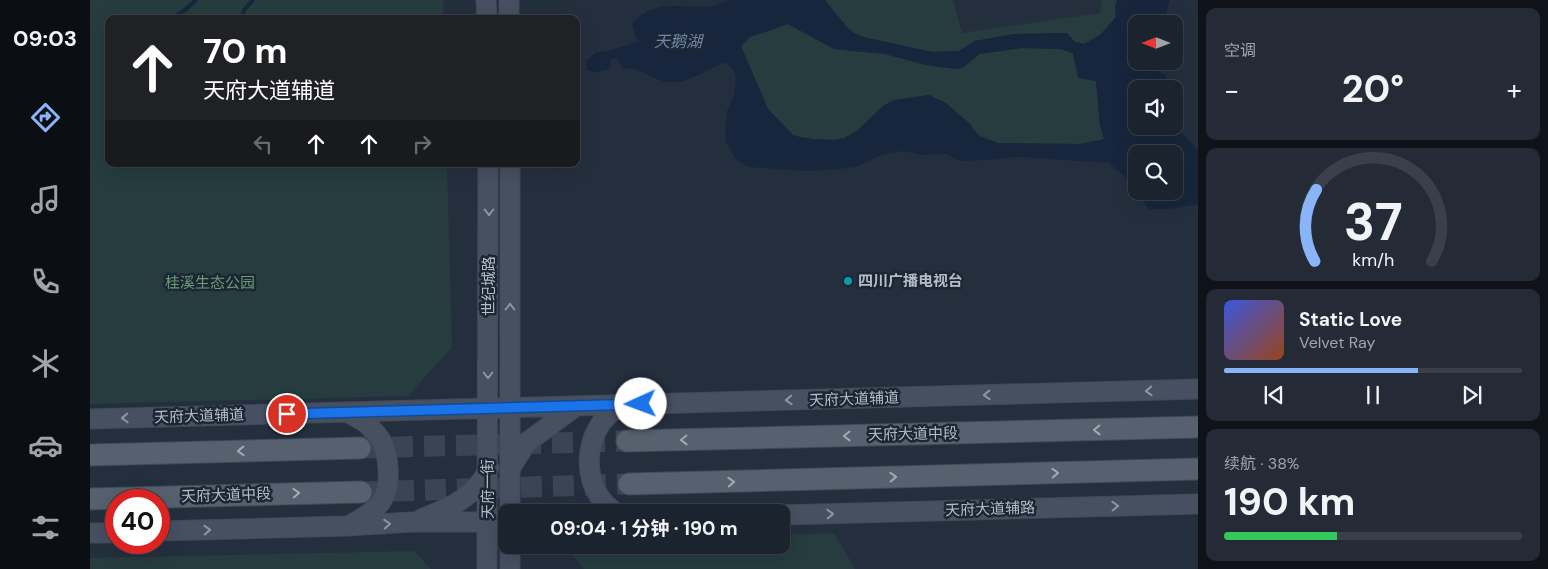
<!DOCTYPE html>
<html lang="zh">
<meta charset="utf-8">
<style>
:root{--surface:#1b232e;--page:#242b36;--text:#f1f3f6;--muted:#a0a4aa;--line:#39404a;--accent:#8ab4f8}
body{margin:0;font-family:"DM Sans","Noto Sans SC",sans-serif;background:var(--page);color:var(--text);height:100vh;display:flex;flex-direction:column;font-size:19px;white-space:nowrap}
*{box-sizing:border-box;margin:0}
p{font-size:16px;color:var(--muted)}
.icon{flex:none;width:28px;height:28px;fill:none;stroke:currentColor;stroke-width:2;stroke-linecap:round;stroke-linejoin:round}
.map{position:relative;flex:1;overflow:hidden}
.drawer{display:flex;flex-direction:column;gap:8px;padding:8px;background:#0f1319;width:350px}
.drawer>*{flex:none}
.top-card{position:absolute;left:15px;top:15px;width:475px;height:152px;border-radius:10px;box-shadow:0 5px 20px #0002,0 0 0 1px var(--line);background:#202124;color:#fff;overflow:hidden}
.needle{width:32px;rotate:270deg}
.fabs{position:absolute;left:1038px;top:15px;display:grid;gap:10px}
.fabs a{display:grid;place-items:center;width:55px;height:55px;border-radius:10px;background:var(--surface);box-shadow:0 5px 20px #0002,0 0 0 1px var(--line);font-size:25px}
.speed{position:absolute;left:15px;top:489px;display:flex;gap:10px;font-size:25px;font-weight:700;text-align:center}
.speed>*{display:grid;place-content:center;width:65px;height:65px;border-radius:50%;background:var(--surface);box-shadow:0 5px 20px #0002,0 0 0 1px var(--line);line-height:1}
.speed .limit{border:8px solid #d22;background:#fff;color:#111}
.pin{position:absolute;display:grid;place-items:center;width:42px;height:42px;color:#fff;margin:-21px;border:2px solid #fff;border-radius:50%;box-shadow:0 1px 5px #0007}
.me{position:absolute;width:55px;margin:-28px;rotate:268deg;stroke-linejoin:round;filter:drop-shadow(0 0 4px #0008)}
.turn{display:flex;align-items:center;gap:18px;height:105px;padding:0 15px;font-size:22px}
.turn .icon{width:65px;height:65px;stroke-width:2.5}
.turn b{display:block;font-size:35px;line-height:42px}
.lanes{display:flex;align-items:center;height:48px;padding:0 15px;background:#0003;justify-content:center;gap:25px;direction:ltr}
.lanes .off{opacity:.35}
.big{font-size:38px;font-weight:700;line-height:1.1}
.drawer .tile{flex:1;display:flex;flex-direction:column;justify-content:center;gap:8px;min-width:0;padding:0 18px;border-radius:10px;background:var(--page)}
.drawer .dial{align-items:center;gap:0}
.dial svg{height:130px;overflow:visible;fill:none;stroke:var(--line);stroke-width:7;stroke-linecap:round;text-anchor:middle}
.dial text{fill:var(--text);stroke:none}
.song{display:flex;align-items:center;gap:15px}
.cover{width:60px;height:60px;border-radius:8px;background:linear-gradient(135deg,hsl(230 70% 55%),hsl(20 70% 35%))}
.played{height:5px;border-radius:2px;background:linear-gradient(90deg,var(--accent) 65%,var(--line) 65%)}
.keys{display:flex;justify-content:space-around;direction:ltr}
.heat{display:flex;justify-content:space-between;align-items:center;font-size:28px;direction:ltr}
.charge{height:8px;border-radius:4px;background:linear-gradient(90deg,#34c759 38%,var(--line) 0)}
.trip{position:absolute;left:408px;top:504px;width:292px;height:50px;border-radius:10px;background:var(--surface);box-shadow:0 5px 20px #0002,0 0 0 1px var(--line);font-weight:700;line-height:50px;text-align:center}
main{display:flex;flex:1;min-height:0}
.menu{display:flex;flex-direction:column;width:90px;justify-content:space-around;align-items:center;background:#0b0e12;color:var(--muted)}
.menu .icon{width:35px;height:35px}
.menu .current{color:var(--accent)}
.menu b{font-size:22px;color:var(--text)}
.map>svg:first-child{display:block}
.green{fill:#263c3f}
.water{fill:#17263c;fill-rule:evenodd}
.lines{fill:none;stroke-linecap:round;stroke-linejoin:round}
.stream{stroke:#17263c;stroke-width:4}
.primary-tunnel{stroke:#3a4453;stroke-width:21;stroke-dasharray:21 11;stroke-linecap:butt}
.secondary-casing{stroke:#414a57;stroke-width:21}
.primary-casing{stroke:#414a57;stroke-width:23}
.secondary{stroke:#465061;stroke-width:19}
.primary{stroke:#56606e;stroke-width:21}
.oneway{stroke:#8e96a5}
.oneway2{stroke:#a1aab7}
.route-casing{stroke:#114b97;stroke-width:12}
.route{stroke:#1a73e8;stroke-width:9}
.culture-dot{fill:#0f9aa8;stroke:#1d2633;stroke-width:2}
.labels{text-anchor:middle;stroke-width:5;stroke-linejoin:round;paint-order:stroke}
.poi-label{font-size:15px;font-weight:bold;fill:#b4bcc9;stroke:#1d2633;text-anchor:start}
.park-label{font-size:15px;fill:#6b9a76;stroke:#1d2633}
.street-label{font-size:15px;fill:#b4bcc9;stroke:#1d2633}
.water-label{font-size:16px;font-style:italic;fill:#6d86a8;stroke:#1d2633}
</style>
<main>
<nav class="menu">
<b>09:03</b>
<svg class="icon current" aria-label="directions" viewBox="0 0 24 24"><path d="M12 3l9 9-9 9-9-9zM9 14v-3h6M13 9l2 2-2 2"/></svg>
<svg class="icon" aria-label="music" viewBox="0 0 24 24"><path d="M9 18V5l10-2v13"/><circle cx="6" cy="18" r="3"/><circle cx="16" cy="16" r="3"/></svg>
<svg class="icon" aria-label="phone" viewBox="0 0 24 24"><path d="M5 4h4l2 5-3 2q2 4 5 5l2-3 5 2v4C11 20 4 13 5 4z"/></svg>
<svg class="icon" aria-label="climate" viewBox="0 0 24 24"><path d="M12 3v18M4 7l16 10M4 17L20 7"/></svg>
<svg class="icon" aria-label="car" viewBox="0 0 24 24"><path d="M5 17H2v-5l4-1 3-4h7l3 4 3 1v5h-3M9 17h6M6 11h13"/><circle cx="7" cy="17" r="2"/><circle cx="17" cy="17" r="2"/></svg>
<svg class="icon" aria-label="filters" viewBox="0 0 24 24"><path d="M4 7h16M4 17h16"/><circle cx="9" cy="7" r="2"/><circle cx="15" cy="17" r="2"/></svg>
</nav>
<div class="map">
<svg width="1108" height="569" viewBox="0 0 1108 569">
<rect width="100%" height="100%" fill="#242f3e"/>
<path class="green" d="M0,0H353L354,19H19V164H357L362,347L318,396L0,404Z
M735,0H863L872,33L1010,13L1012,0H1027L1025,6L1026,17L1010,35L994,44L985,42L976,33L924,34L885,41L869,51L842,52L773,37L764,33L758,28Z
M698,24L744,49L795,54L836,65L866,69L874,67L889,54L931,48L970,49L984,53L1006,80L1010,125L1014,139L991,144L908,143L889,136L879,123L839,95L804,100L793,106L767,131L755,138L743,140L723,139L710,137L703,135L678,109L651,46L660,37Z
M744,533L765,569H494L480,553L483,545H691V535Z
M324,551L341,569H0V558Z"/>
<path class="water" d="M638,0H735L757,28L764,33L773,37L842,52L869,51L885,41L924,34L977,33L985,42L994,44L1010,35L1026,17L1025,6L1027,0H1080L1073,24H1046V61H1065V70L1075,75L1079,89H1046V126H1084V103L1090,117L1087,128L1108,150V204L1081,209H1058L1048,191H1084V154H1046V188L1044,184L1019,163L929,157L898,160L869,161L857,154L832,155L813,151L791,155L769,166L750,169L717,171L658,167L645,158L636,142L635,131L637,111L644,95L646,80L645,73L636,62C618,68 598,85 577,82C561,80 551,66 534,69L526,58L520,60L521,65L518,70L507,72L497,70L496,61L507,52L518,51L547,42L542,24C563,0 585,7 616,7C623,6 632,3 638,0ZM698,24L744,49L795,54L836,65L866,69L874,67L889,54L931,48L970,49L983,53L988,78L1006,81L1010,126L1014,139L991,144L908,143L889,136L879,123L856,103L839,95L804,100L793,106L767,131L755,138L743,140L723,139L710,137L703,135L678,109L651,46L660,37Z"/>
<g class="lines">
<path class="stream" d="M82,19L95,10L106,0
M152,19L154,10L163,0"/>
<path class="primary-tunnel" d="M270,448L537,441
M271,492L539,484"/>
<defs>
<path id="secondary" d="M396,0L397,19
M419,0V19
M257,412C263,416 271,419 277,424C282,429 288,435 292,442C299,458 302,487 291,502C283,513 272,518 260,525
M0,419L1108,389
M420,469L436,443L486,406
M420,512V164
M525,512C496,493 492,452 511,423C516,416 524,410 531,405
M691,515L1108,504
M331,519C359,508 386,497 399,468
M69,531L257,526L322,522H410
M0,533H26
M420,545V569
M397,569L398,164"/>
<path id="primary" d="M537,441L1108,427
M0,455L270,448
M539,484L1108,469
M0,499L271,492"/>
</defs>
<use href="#secondary" class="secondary-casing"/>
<use href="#primary" class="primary-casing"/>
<use href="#secondary" class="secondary"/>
<use href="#primary" class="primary"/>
</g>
<defs><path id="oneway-chevron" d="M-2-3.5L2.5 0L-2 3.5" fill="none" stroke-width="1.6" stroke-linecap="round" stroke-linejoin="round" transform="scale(1.25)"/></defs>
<g class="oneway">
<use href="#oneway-chevron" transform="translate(399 212) rotate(90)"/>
<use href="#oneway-chevron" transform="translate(420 307) rotate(-90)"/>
<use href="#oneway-chevron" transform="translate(398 375) rotate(90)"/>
<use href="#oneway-chevron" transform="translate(1059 391) rotate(178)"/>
<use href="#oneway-chevron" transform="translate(897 395) rotate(178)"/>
<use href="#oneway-chevron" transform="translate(699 400) rotate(178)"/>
<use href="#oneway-chevron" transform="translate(35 418) rotate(178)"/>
<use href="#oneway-chevron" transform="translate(1025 506) rotate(-2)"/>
<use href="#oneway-chevron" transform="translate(740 514) rotate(-2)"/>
<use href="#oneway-chevron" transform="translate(297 524) rotate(-4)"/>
<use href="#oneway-chevron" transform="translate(117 530) rotate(-2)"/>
</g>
<g class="oneway2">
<use href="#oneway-chevron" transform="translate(1007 430) rotate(179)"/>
<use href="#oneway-chevron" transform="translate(757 436) rotate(179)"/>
<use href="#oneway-chevron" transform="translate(594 440) rotate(179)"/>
<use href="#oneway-chevron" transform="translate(151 451) rotate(178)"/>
<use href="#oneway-chevron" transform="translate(965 473) rotate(-2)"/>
<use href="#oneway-chevron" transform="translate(803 477) rotate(-2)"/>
<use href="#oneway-chevron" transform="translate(641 482) rotate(-2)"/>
<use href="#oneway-chevron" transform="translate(206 493) rotate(-2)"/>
</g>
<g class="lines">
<defs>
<path id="route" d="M197,414L551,404"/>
</defs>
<use href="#route" class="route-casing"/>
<use href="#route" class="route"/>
</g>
<circle class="culture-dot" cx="758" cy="281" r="5"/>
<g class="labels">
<g class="poi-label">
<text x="768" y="286">四川广播电视台</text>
</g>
<g class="park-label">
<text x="120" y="288">桂溪生态公园</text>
</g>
<g class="street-label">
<text transform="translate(399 286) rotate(-90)" y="5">世纪城路</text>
<text transform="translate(764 399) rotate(-2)" y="5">天府大道辅道</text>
<text transform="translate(109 416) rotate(-2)" y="5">天府大道辅道</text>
<text transform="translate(823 434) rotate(-1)" y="5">天府大道中段</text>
<text transform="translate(398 489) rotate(-90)" y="5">天府一街</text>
<text transform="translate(136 495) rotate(-2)" y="5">天府大道中段</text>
<text transform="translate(900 509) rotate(-2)" y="5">天府大道辅路</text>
</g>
<g class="water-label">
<text x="588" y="47">天鹅湖</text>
</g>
</g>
</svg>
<div class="fabs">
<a><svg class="needle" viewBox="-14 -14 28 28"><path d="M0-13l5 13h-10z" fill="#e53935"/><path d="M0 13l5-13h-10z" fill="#a0a4aa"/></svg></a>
<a><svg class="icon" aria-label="sound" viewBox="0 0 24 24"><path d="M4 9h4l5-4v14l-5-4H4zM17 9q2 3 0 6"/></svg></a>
<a><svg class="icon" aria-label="search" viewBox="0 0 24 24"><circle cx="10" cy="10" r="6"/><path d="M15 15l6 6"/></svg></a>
</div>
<div class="speed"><div class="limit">40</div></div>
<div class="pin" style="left:197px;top:414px;background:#d93025"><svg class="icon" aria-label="arrive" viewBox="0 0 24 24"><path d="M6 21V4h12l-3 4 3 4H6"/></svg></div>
<svg class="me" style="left:551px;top:404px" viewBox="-20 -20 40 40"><circle r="19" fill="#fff"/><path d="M0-13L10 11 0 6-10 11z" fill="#1a73e8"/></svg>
<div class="trip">09:04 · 1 分钟 · 190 m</div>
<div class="top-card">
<div class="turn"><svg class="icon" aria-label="ahead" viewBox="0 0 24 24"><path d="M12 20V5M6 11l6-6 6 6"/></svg><div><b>70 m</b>天府大道辅道</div></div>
<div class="lanes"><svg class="icon off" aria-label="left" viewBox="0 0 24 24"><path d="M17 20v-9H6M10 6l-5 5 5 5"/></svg><svg class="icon" aria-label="ahead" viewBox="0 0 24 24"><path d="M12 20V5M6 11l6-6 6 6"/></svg><svg class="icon" aria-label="ahead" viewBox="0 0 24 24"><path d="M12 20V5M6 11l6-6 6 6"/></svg><svg class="icon off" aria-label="right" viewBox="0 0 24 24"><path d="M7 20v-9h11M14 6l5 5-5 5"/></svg></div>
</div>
</div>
<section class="drawer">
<div class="tile"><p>空调</p>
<div class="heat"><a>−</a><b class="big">20°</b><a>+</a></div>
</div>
<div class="tile dial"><svg viewBox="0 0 100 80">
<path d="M14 69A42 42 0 1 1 86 69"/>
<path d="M14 69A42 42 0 0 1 15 25" stroke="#8ab4f8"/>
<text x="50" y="56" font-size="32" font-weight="700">37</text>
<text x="50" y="72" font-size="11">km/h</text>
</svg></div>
<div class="tile">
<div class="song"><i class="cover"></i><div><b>Static Love</b><p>Velvet Ray</p></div></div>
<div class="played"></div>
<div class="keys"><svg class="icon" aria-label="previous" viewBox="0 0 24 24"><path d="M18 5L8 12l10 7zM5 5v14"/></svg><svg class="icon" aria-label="pause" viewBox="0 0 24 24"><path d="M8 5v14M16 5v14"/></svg><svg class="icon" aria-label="next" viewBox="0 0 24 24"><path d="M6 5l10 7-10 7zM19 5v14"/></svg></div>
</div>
<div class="tile"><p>续航 · 38%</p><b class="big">190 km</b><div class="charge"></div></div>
</section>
</main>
